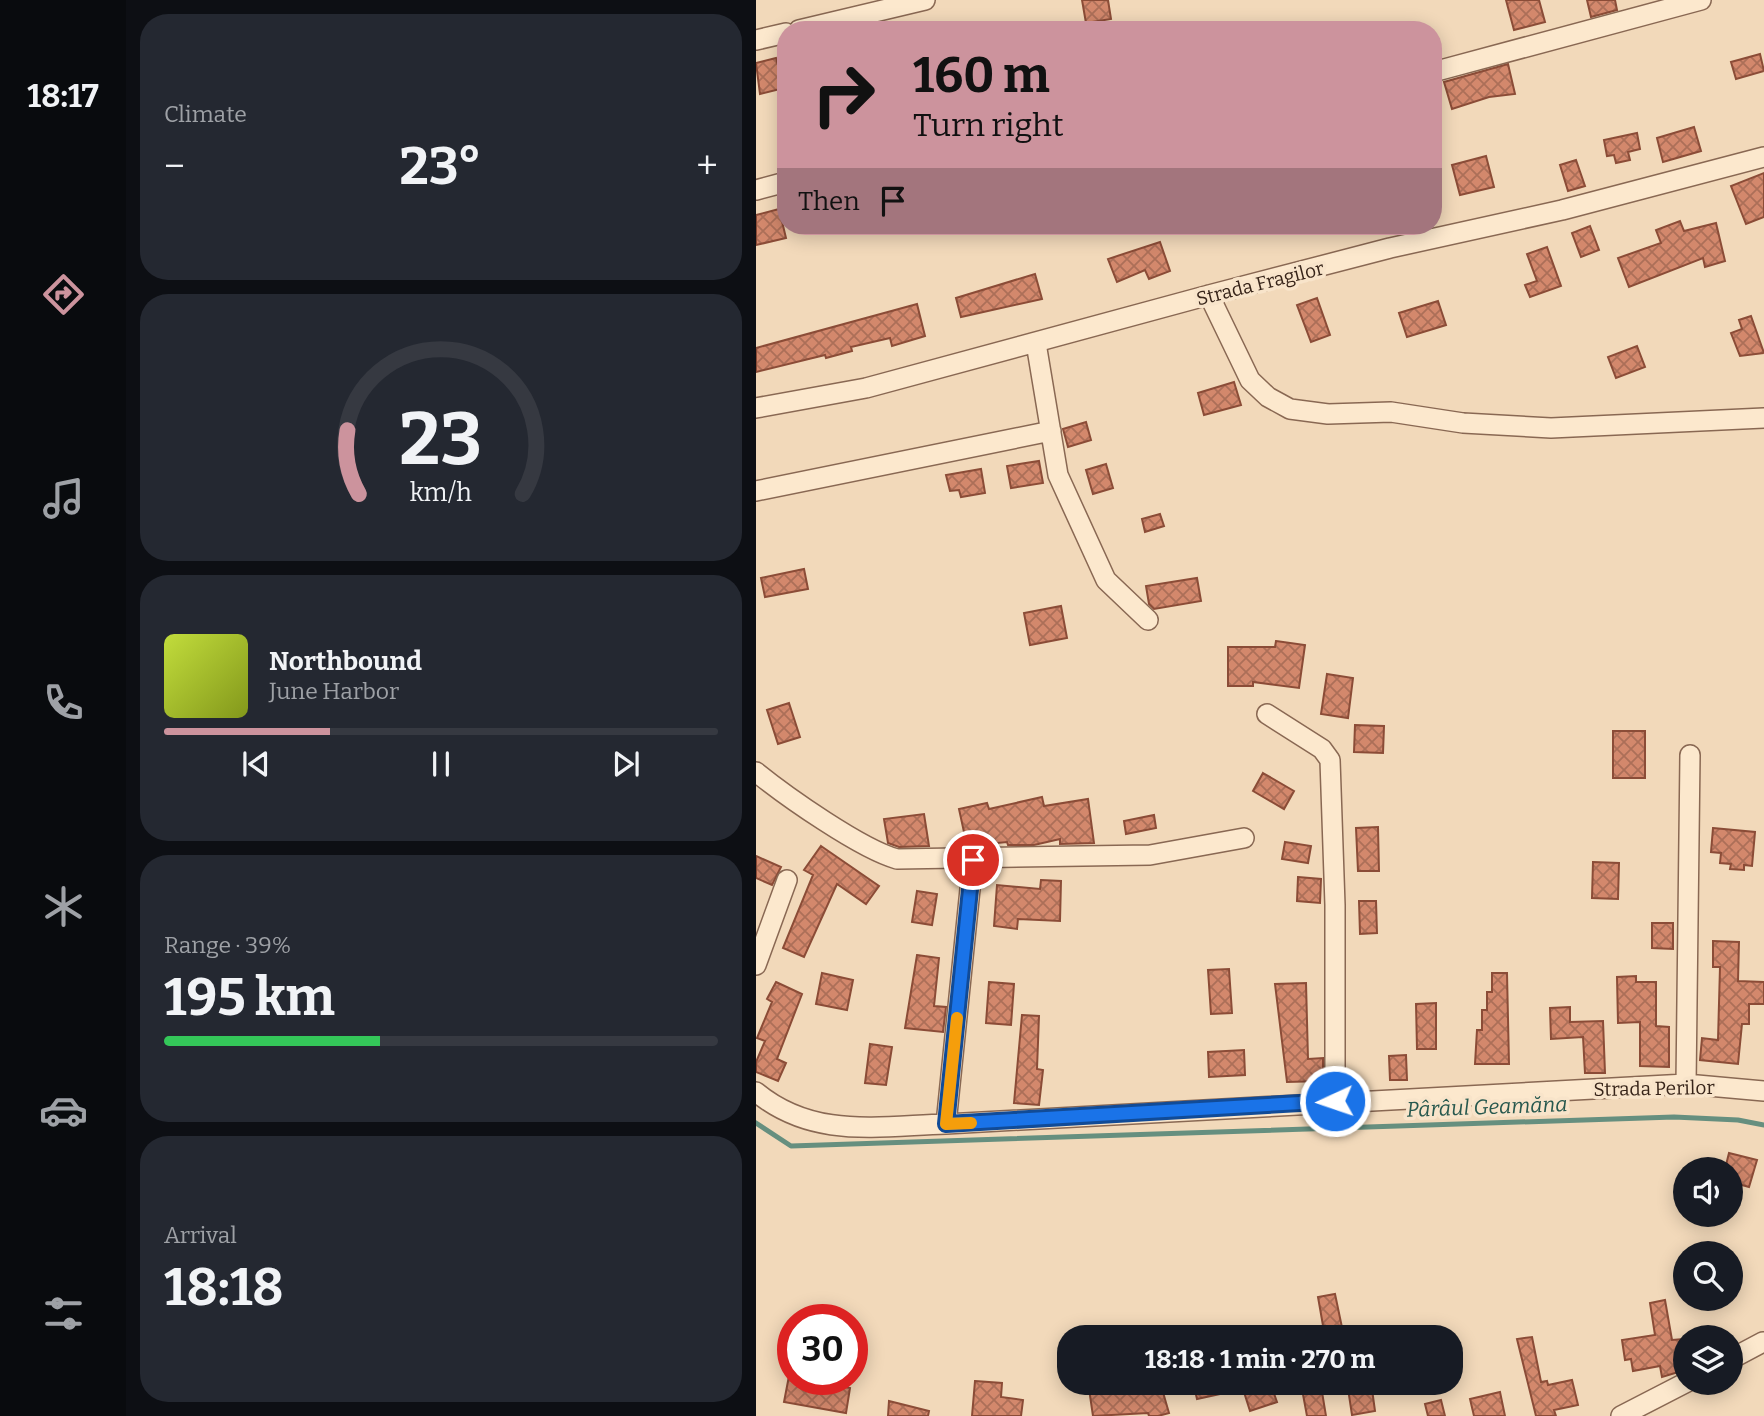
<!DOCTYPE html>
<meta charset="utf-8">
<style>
:root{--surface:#171b24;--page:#242831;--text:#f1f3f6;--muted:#9ea1a6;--line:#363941;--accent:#cc939d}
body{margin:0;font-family:Bitter,serif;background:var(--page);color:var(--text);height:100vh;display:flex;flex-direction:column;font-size:26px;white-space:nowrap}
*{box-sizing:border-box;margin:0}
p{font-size:23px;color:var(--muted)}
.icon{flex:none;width:38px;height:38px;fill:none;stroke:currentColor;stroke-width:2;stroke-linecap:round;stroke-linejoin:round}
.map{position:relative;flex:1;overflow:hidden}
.panel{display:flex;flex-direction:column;gap:14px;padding:14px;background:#0d0f14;width:630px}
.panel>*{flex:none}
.banner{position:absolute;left:21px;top:21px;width:665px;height:214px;border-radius:28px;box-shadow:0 4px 18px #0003;background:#cc939d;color:#111;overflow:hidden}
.tools{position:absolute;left:917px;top:1157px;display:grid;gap:14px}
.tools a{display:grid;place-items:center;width:70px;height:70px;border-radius:50%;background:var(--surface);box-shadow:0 4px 18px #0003;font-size:35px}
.speed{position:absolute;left:21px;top:1304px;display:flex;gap:14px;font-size:35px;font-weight:700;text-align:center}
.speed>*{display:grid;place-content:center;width:91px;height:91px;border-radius:50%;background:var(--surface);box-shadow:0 4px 18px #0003;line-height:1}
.speed .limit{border:10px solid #d22;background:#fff;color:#111}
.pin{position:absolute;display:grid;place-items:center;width:60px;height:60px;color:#fff;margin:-30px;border:4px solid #fff;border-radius:50%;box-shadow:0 2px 7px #0007}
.me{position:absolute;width:77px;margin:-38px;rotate:267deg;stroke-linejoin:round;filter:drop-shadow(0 0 5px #0008)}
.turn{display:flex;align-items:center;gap:24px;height:147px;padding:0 21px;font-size:32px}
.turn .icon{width:91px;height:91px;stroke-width:2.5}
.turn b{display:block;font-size:49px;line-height:60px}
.then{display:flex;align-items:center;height:66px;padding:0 21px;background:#0003;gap:14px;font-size:26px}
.big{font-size:52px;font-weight:700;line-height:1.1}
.panel .tile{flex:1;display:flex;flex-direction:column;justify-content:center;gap:10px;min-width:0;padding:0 24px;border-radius:28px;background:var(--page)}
.panel .dial{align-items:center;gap:0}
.dial svg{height:182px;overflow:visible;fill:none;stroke:var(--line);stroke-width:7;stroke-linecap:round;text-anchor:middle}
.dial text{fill:var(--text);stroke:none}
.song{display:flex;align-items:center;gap:21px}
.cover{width:84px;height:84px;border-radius:10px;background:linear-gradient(135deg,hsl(70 70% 55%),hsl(70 70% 35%))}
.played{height:7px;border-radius:4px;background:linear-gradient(90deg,var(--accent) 30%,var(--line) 30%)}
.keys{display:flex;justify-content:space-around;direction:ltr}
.heat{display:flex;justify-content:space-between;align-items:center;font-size:38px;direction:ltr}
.charge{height:10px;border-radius:5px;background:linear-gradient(90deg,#34c759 39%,var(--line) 0)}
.trip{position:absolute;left:301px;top:1325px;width:406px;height:70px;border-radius:28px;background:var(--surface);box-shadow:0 4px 18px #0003;font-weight:700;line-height:70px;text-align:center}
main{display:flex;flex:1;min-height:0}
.tab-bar{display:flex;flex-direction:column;width:126px;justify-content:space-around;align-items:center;background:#090b0e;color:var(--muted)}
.tab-bar .icon{width:49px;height:49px}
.tab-bar .current{color:var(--accent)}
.tab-bar b{font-size:32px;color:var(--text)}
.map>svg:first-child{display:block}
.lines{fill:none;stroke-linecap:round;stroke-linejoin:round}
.stream{stroke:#668f7f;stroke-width:5}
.building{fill:url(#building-cross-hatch);stroke:#8b4c37;stroke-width:2}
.street-casing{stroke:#896853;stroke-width:22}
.street{stroke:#fce8cd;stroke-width:19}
.route-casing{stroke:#114b97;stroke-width:18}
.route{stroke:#1a73e8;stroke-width:12}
.slow{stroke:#f59e0b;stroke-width:12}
.labels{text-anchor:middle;stroke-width:7;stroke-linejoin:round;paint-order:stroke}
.street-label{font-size:19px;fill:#372419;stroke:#f8e4ca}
.water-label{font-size:21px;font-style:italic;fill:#27584e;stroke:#f8e4ca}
</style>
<main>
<nav class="tab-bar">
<b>18:17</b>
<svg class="icon current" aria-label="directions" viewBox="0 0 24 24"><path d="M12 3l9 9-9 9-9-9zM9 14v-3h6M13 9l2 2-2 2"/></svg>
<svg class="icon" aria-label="music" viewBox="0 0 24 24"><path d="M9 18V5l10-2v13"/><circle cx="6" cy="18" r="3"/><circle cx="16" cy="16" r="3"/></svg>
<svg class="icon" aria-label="phone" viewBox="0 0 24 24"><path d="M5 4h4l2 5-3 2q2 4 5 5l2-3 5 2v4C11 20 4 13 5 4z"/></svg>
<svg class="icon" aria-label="climate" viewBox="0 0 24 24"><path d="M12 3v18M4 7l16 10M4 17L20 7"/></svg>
<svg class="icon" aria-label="car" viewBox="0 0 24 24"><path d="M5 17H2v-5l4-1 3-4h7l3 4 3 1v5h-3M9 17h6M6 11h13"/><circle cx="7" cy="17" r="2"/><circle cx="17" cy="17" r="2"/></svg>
<svg class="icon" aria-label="filters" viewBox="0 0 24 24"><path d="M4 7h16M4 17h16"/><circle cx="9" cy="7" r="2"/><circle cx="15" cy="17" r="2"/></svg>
</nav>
<section class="panel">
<div class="tile"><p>Climate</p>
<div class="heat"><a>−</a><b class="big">23°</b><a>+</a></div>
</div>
<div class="tile dial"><svg viewBox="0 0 100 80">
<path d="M14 69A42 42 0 1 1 86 69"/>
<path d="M14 69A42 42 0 0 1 9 41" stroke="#cc939d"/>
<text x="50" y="56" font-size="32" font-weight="700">23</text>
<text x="50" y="72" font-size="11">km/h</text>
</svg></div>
<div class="tile">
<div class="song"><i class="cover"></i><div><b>Northbound</b><p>June Harbor</p></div></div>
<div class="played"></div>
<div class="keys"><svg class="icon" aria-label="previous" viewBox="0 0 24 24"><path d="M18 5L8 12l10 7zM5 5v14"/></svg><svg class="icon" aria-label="pause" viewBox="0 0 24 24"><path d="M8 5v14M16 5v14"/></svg><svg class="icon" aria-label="next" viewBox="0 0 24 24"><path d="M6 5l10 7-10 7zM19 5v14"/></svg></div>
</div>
<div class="tile"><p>Range · 39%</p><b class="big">195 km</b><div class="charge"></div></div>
<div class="tile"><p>Arrival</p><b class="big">18:18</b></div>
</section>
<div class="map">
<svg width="1008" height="1416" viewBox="0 0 1008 1416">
<defs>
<pattern id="building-cross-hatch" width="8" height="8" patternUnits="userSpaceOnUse" patternTransform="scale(1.75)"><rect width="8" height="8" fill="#d3886c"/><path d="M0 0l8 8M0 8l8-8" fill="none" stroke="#ac6f58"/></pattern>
</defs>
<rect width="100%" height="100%" fill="#f2d9ba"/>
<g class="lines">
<path class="stream" d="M0,1123L35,1146L918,1117L982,1120L1008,1125"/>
</g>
<path class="building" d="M326,0H352L355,19L330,23Z
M750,0H783L789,22L758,30Z
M831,0H859L861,10L835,17Z
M1004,54L1008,71L980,79L975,62Z
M20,58L28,88L4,94L0,63Z
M752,64L759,94L733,97L696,109L688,82Z
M938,127L945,151L907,162L901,138Z
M881,133L884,149L872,152L874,160L860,163L858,155L851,156L848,140Z
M730,156L738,187L704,195L696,165Z
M820,160L829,186L812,191L804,165Z
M1008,173V217L990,224L975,186Z
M23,209L30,238L0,245V215Z
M924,221L928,231L960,223L969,261L949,267L947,258L873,287L862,258L905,243L900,230Z
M834,226L843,250L825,257L816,233Z
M404,242L414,271L393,279L389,270L361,282L352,259Z
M791,247L805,286L774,297L769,285L781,281L771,254Z
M279,274L286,299L205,317L200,298Z
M561,298L574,335L555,342L541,305Z
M682,301L690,325L651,337L643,313Z
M161,304L169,336L136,346L134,338L95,347L96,351L70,358L69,355L0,372V348Z
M995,316L1008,353L984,356L975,333L986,329L983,320Z
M881,346L889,367L860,378L852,357Z
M478,382L485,405L448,415L442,393Z
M330,422L335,440L312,447L307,429Z
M283,461L287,483L255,488L251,466Z
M350,464L357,488L337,494L330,470Z
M225,469L229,493L205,497L203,490L194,491L190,475Z
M404,514L408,526L389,532L386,519Z
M48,569L52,589L9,597L5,578Z
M441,578L445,601L398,609L393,604L390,586Z
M305,606L311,638L274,645L268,613Z
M520,641L549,645L543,688L497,682V686H472V647H519Z
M571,674L597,678L592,718L565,714Z
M33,703L44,737L22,744L11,710Z
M599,725L628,726L627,753L598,752Z
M857,731H889V778H857Z
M507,773L538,791L528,809L497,791Z
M286,797L288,806L332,799L338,843L304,844V839L278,845H252L251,842L211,846L203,809L231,803L233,809Z
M168,814L173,846L143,847L132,843L128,819Z
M398,815L400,828L370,834L368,821Z
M622,827L623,871H602L600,828Z
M957,828L999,832L996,866L988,865V870L974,869L975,864L964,863L965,853L955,852Z
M529,842L555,846L552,863L526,859Z
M65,846L123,886L110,904L81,884L48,957L27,948L57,875L48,870Z
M0,856L25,867L16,885L0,878Z
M837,862L863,863L862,899L836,898Z
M542,877L565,879L564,903L541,901Z
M285,880L305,881L304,921L262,919L261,929L238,926L241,885L284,889Z
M161,891L181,894L176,925L156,922Z
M603,901H620L621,933L604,934Z
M896,923H917V949L896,948Z
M957,941L983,942L982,981L1008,982V1004H993V1024H986L982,1064L944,1060L946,1038L962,1040L964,967H957Z
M161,955L183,958L178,1006L190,1007L187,1032L149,1028Z
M473,969L476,1013L455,1014L452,970Z
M66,973L97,980L91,1010L60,1004Z
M736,973H751L753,1064H719L721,1030H726V1010H731V992H736Z
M880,976V982H900V1026L913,1027V1067L884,1066V1022L862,1023L861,977Z
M20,982L46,994L21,1059L30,1063L22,1081L0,1072V1062L9,1041L1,1038L16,1002L11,999Z
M233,982L258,984L255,1025L230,1023Z
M550,983L552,1059L567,1058V1081L531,1082L519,984Z
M680,1003V1049H661L660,1004Z
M814,1007V1022L847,1021L849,1073H829L827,1037L795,1039L794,1008Z
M266,1015L283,1016L281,1069L287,1070L283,1105L258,1103Z
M114,1044L136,1047L130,1085L109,1083Z
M488,1050L489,1075L453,1077L452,1052Z
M650,1055L651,1080H634L633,1056Z
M973,1153L1001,1160L993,1187L975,1182V1169H969Z
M579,1294L588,1337H569L562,1297Z
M909,1300L916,1340L927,1339L929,1370L906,1377L904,1366L877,1371L875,1359L869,1360L866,1340L899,1335L894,1303Z
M776,1337L785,1382L791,1381L792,1385L816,1380L822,1405L798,1410L800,1416H780L761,1339Z
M33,1376L94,1388L90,1413L28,1402Z
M219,1381L246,1383L245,1397L267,1400L265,1416H216Z
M332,1382H404L413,1413L402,1416H393L392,1413L337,1416Z
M437,1382H514L521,1402L494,1411L487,1389L441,1399Z
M591,1382H615L619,1411L596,1415Z
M565,1386L570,1416H551L546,1389Z
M744,1392L749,1416H718L714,1399Z
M685,1400L689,1416H672L669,1404Z
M133,1401L173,1411L172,1416H132Z"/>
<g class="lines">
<defs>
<path id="street" d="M43,30L169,0
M0,40L30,33
M677,72L945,0
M0,190L30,182
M453,295L494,380L512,397L534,409L572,414L635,412L707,423L795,428L1008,418
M280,343L302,475L350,580L392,620
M0,408L110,388L453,295L634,248L806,210L1008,157
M0,491L295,431
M511,714L566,749L574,760L579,905V1101
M0,772C31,797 105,849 141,859L394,855L488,838
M0,965L31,880
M930,1084L934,755
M0,1092C57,1139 121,1126 190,1124L930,1084L1008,1091
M190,1124L217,860
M975,1359L1007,1342
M865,1416L931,1382"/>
</defs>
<use href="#street" class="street-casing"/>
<use href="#street" class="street"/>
</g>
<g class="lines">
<defs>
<path id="route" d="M217,860L190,1124L579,1101"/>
</defs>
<use href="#route" class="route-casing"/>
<use href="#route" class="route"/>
<path class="slow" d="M201,1018L190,1124L215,1123"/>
</g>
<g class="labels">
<g class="street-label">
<text transform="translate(504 283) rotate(-14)" y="7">Strada Fragilor</text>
<text transform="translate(898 1088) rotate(-1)" y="7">Strada Perilor</text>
</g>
<g class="water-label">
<text transform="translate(731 1107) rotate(-2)" y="7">Pârâul Geamăna</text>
</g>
</g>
</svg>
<div class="tools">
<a><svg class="icon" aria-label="sound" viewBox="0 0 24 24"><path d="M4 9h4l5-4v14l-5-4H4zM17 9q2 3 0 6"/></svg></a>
<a><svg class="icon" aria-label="search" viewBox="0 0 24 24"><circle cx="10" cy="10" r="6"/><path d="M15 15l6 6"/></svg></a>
<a><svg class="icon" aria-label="layers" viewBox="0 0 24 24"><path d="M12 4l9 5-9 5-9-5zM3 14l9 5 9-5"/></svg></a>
</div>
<div class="speed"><div class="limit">30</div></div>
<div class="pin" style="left:217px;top:860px;background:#d93025"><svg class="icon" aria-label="arrive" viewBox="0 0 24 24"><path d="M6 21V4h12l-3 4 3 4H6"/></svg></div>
<svg class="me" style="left:579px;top:1101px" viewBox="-20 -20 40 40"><circle r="17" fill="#1a73e8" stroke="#fff" stroke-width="3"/><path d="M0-11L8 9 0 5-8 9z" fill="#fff"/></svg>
<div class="trip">18:18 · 1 min · 270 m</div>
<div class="banner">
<div class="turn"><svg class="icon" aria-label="right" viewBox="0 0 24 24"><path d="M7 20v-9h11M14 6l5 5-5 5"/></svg><div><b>160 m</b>Turn right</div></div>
<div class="then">Then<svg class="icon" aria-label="arrive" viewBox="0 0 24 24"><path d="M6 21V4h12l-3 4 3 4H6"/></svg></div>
</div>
</div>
</main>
